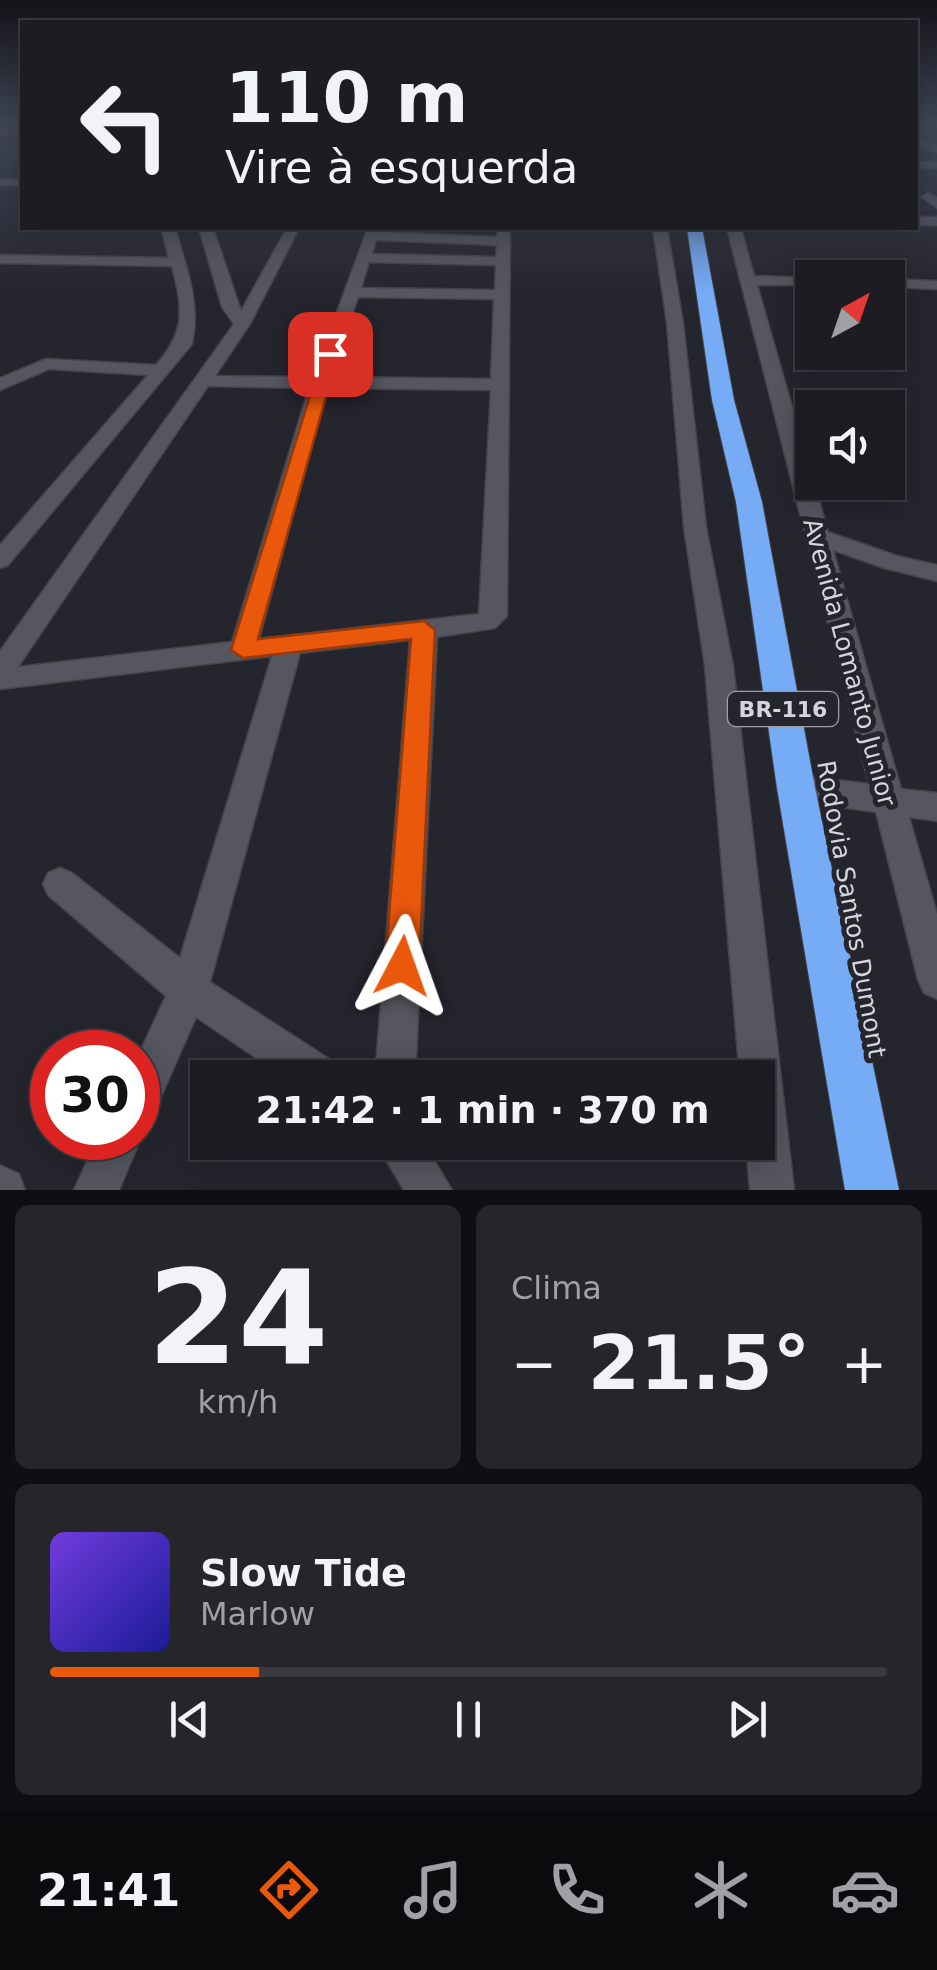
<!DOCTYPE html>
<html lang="pt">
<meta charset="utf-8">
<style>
:root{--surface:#1c1c22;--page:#25252a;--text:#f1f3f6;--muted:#a0a1a5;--line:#3a3a40;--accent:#ea580c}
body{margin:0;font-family:"DejaVu Sans",sans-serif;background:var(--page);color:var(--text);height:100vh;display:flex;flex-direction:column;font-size:38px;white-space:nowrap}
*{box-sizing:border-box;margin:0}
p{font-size:32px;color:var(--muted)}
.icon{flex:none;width:55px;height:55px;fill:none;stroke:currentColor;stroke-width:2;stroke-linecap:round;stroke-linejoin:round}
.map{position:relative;height:1190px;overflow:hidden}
.panel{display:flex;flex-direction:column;gap:15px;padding:15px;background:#0f0f13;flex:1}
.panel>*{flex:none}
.top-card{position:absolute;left:20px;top:20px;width:898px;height:210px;border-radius:0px;box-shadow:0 5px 25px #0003,0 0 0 2px var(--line);background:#1c1c22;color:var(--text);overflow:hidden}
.needle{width:65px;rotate:40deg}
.controls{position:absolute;left:795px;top:260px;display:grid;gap:20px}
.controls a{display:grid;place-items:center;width:110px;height:110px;border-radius:0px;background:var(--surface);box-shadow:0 5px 25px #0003,0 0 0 2px var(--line);font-size:50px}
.speed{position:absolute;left:30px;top:1030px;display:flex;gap:20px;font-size:50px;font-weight:700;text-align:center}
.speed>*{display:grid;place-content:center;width:130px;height:130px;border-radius:50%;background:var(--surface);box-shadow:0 5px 25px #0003,0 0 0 2px var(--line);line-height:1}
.speed .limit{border:15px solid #d22;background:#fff;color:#111}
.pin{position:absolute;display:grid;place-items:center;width:85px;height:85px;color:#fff;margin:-42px;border-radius:20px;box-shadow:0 5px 15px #0006}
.me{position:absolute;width:110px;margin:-55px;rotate:4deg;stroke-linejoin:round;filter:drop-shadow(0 0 8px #0008)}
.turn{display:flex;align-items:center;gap:35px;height:210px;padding:0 40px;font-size:45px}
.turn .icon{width:130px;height:130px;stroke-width:2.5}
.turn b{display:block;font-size:70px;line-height:85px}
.big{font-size:75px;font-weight:800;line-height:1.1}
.panel .tile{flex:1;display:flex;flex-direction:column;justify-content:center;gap:15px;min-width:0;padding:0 35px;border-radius:15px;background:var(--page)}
.panel .dial{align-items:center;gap:0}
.dial b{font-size:130px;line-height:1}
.song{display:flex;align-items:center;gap:30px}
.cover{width:120px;height:120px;border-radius:15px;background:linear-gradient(135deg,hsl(260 70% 55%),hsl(240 70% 35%))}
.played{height:10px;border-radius:5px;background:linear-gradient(90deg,var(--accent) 25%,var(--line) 25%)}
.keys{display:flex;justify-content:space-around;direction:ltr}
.heat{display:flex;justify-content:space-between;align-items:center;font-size:55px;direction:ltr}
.panel .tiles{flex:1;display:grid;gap:15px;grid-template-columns:1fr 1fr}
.tile:last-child{grid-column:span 2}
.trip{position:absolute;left:190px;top:1060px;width:585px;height:100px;border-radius:0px;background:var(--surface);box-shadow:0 5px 25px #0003,0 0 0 2px var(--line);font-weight:800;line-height:100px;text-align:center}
.menu{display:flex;height:160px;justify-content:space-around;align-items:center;background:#0b0b0e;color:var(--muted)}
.menu .icon{width:70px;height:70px}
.menu .active{color:var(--accent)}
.menu b{font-size:45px;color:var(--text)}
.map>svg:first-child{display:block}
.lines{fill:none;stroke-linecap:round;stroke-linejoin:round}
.minor-casing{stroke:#424249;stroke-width:3}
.highway-casing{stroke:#424249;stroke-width:2}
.minor{fill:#565660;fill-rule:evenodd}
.highway{fill:#76abf6;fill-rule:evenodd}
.wall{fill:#533d63}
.route{fill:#ea580c;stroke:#983908;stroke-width:2.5}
.labels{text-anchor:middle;stroke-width:10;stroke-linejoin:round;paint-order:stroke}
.shield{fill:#25252e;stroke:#a0a0a7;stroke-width:2.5}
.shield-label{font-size:22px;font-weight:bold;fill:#d5d5db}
.street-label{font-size:25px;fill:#d5d5db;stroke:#25252e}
</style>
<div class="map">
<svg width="937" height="1190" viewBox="0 0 937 1190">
<rect width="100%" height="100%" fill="#25252e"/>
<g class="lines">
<defs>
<path id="minor" d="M20,125L18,127L0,133V127Z
M915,136L937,146V153L915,143Z
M915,162H937V168H915Z
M0,179H22V185H0Z
M928,193L937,198V208L922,197Z
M915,217H937V225H915Z
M161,228H175C186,267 201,303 192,344L8,565L0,568V545L148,375L49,369L0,390V378L46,359L156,365C186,331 183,309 172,266L0,263V255L169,258Z
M199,228H213L241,311L287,228H299L250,324L215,376L313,377L368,228H380L379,232L497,237L498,228H510L507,616L495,628L437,637L415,1078H375L410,640L300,653L210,982L337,1064L343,1078H286L196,1017L153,1115L138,1121V1056L166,996L48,895L43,884L48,873L60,868L72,873L180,958L272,656L0,689V651L234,324L222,307ZM376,240L497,245L496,257L372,254ZM369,262L496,265L495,290L361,288ZM358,297L494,299L491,379L331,377ZM208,386L309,388L232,642L18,667ZM327,388L491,390L479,614L259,639Z
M653,228H667L683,323L706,527L733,666L794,1190H750L746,1142H758V1078H740L705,666L684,527L667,323Z
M727,228H741L754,276L816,278L812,285H757L828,532L897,556L937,565V581L884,568L833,550L901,789L937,793V821L909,817L937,914V999L924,993L918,980L876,812L796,801L785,797L780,788L785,779L796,775L869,784Z
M888,279L937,281V289L888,287Z
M138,1129L141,1138L119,1190H74L98,1138H138Z
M375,1142H423L452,1190H404Z
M0,1165L19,1174L25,1190H0Z"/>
<path id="highway" d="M687,228H702L734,400L762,502L815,788L899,1190H845L777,788L736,502L712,400Z"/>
</defs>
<use href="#minor" class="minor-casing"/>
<use href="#highway" class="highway-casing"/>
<use href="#minor" class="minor"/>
<use href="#highway" class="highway"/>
</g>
<path class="wall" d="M12,125H22V135L14,132Z"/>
<linearGradient id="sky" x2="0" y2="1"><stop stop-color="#141419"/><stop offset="0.43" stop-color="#404657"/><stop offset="1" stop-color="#404657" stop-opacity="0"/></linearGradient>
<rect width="937" height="292" fill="url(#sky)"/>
<path class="route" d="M324,351L338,354L258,639L424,621L435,630L419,966L414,977L402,982L390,977L385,966L411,639L243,658L231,650Z"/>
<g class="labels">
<rect class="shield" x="728" y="692" width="110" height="34" rx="8"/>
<g class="shield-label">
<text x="783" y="717">BR-116</text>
</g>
<g class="street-label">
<text transform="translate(850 662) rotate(75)" y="9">Avenida Lomanto Junior</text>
<text transform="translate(852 909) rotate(80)" y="9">Rodovia Santos Dumont</text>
</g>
</g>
</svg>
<div class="controls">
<a><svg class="needle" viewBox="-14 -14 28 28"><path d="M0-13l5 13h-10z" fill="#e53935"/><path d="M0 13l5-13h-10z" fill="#a0a1a5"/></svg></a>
<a><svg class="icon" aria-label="sound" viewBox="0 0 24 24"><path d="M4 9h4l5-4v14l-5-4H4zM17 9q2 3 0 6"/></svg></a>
</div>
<div class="speed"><div class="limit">30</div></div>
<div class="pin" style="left:330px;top:354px;background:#d93025"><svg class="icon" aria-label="arrive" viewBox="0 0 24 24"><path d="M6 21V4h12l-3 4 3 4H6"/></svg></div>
<svg class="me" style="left:402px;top:966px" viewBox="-20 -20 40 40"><path d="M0-17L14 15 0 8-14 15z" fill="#ea580c" stroke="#fff" stroke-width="4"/></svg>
<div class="trip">21:42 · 1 min · 370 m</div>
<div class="top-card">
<div class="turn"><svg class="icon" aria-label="left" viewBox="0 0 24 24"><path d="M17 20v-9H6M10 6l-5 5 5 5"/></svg><div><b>110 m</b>Vire à esquerda</div></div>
</div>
</div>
<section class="panel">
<div class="tiles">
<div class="tile dial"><b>24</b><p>km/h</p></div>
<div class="tile"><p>Clima</p>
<div class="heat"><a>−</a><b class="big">21.5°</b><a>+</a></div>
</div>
<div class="tile">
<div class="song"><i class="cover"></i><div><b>Slow Tide</b><p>Marlow</p></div></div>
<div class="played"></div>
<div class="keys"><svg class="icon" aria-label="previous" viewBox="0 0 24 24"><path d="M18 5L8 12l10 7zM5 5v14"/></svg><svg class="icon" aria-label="pause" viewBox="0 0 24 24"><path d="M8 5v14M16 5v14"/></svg><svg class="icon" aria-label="next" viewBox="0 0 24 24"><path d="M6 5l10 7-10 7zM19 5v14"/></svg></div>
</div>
</div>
</section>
<nav class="menu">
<b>21:41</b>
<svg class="icon active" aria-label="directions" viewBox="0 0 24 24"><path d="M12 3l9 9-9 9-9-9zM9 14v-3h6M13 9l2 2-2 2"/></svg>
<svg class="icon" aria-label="music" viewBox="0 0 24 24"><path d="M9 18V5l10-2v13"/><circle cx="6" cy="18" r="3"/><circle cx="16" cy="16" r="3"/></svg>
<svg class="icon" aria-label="phone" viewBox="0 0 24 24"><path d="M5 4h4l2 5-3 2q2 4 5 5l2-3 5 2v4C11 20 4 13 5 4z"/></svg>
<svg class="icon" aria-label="climate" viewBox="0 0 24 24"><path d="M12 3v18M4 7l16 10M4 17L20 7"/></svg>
<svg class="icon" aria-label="car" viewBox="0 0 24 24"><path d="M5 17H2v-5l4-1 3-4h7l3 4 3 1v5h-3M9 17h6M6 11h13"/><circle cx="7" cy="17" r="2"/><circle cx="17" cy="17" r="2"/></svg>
</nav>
